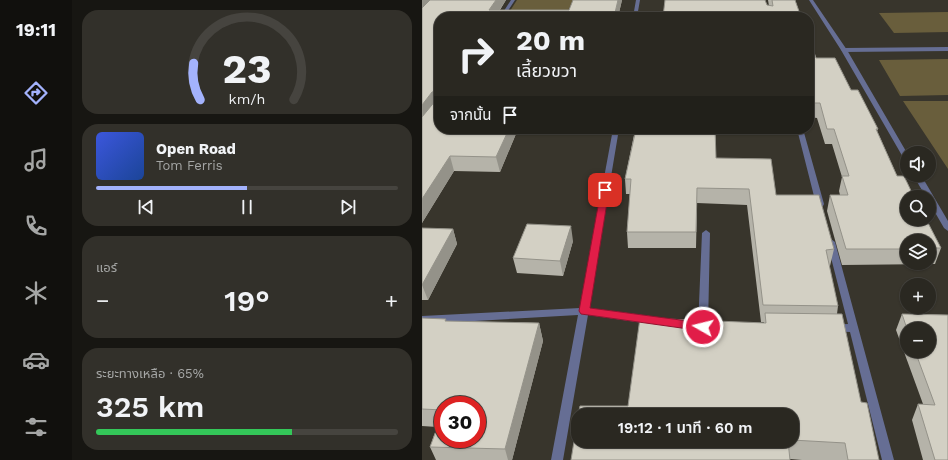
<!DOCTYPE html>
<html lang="th">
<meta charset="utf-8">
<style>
:root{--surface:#2a2821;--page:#32302a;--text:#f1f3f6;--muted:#a5a6a5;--line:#46443f;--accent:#a3b2fc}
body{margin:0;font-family:"Work Sans","Noto Sans Thai",sans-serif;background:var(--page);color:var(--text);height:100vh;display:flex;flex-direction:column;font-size:15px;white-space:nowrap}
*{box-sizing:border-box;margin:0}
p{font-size:13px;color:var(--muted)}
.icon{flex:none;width:22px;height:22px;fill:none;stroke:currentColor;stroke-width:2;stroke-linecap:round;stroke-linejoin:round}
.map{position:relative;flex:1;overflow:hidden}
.panel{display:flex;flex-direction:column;gap:10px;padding:10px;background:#171612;width:350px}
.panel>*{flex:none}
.top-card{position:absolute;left:12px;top:12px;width:380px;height:122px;border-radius:16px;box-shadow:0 1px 3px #0004,0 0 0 1px var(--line);background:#2a2821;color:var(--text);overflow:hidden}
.buttons{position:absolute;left:478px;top:146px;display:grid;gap:8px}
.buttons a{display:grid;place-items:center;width:36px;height:36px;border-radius:50%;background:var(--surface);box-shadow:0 1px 3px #0004,0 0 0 1px var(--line);font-size:20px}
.speed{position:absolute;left:12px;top:396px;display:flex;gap:8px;font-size:20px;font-weight:700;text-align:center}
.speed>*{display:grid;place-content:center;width:52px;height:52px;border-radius:50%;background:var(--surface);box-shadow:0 1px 3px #0004,0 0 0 1px var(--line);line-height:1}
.speed .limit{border:6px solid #d22;background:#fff;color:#111}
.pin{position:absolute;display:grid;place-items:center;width:34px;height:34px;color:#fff;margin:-17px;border-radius:8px;box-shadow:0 2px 6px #0006}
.me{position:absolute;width:44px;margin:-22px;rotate:278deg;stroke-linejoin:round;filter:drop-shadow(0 0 3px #0008)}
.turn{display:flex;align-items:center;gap:14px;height:84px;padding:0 16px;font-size:18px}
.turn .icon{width:52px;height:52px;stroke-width:2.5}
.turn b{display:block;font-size:28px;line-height:34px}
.then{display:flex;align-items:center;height:38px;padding:0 16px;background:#0003;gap:8px;font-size:15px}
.big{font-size:30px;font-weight:600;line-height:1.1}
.panel .card{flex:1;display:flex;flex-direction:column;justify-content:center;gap:6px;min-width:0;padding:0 14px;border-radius:16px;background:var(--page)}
.panel .dial{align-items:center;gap:0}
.dial svg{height:104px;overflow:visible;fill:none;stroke:var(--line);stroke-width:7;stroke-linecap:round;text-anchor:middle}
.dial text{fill:var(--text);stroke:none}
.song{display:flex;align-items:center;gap:12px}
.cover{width:48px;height:48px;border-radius:6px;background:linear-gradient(135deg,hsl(230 70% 55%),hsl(220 70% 35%))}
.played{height:4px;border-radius:2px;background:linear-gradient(90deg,var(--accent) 50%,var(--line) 50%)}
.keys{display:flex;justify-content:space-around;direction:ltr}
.heat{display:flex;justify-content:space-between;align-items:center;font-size:22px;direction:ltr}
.charge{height:6px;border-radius:3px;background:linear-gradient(90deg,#34c759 65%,var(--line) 0)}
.trip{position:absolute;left:149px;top:408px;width:228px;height:40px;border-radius:16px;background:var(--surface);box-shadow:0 1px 3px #0004,0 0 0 1px var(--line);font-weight:600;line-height:40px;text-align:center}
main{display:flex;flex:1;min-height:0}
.menu{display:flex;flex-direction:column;width:72px;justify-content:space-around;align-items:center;background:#11100d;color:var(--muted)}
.menu .icon{width:28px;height:28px}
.menu .on{color:var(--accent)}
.menu b{font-size:18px;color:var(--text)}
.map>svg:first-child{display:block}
.green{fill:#695e3c}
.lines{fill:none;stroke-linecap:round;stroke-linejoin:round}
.service{fill:#666e94;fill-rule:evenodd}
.minor{fill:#666e94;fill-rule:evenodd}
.wall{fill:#b5b3a9;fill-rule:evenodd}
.shaded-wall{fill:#949289}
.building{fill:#d3d0c4;stroke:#949289}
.route{fill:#e11d48;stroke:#92132f}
</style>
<main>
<nav class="menu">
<b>19:11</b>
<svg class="icon on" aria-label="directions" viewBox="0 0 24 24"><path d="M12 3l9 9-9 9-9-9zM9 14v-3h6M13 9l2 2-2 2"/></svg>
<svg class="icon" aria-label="music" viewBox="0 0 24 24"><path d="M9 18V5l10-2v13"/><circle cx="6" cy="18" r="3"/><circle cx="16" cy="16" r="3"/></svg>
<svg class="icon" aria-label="phone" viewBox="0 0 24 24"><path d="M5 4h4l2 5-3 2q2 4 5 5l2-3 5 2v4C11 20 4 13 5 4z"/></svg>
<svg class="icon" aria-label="climate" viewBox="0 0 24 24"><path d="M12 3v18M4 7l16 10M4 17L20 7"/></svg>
<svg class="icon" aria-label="car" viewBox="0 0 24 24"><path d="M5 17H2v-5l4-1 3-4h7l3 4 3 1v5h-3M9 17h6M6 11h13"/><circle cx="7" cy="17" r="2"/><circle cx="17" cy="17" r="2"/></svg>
<svg class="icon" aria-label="filters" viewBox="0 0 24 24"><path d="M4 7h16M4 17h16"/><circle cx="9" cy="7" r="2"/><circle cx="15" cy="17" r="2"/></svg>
</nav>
<section class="panel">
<div class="card dial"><svg viewBox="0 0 100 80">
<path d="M14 69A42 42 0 1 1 86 69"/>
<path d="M14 69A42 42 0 0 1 9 41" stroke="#a3b2fc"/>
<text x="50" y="56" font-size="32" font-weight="700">23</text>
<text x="50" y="72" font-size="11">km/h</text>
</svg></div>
<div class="card">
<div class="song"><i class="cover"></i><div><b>Open Road</b><p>Tom Ferris</p></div></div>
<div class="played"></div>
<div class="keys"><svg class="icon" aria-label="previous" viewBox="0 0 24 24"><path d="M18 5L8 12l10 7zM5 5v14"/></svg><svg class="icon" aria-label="pause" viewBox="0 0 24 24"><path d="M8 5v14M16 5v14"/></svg><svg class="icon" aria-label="next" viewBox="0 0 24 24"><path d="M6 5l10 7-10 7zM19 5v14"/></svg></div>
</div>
<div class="card"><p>แอร์</p>
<div class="heat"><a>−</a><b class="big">19°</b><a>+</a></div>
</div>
<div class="card"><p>ระยะทางเหลือ · 65%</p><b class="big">325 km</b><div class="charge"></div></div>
</section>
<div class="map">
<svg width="526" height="460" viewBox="0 0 526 460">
<rect width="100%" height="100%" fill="#38352c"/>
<path class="green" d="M95,0H151L143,17H84Z
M526,12V32L472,33L457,13Z
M526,59V95L478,96L457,60Z
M481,101H526V169Z"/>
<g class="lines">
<path class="service" d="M526,47V51L422,52L419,50L422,48Z
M284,230L288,233L286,327L284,330L281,331L278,330L276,327L280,233Z"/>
<path class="minor" d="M89,0H93L82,17H78Z
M214,0H218L215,17H211Z
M387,0H391L425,50L485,153V161L482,159L419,50Z
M191,129H197L167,308L228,316L231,317L233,320L231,323L228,324L166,315L141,460H129L156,315L0,324V316L158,308Z
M375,129H381L402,204L401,206H395L394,204Z
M491,175H499L526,221V231L522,228L507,202V197H504Z
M409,239L413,242L472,460H460L428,332L408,331L406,328L408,325L426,324L405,242Z"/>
</g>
<path class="wall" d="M0,0H84L78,10H147L200,0L196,17H17L96,129L78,172L32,171L0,223Z
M346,0H373L379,17L345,5L347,6Z
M387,38L394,58L429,90L456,129L455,131L475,176L519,248L513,264L420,265L405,211L408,195H418L417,191L420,177L410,144H403L395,118L387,117ZM485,241L507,248V263H485Z
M211,129H293L294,158L354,195L412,249L408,266H407L416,306L415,314L439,402L457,460H380L368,459L156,441H370V415L206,406L342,323V322H339L325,205L275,203L274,248H206L205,232L208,194H204L203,179L212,135H211Z
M0,228L31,229L35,244L6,300H0Z
M151,241L141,276L95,273L91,258Z
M480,314L526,315V460H501L490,420L496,404H501L474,330ZM485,329L507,351H485Z
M0,318L25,321L117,323L121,341L90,460H14L8,447L15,427L0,426ZM21,405L55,439H21Z"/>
<path class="shaded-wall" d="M0,0H14L0,16Z
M74,0H84L73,17L67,10Z
M196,0H200L196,17H192Z
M14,91L17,101L0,125V105L10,92Z
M87,129H96L78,172L74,157Z
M28,156L32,171L0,223V199Z
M149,226L151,241L141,276L138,261Z
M31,229L35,244L6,300L0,285Z
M117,323L121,341L90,460H86L83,449Z"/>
<path class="building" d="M8,0H74L67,10H147L151,0H196L192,17H17V129H87L74,157L28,156L0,199V117L14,100V91L10,92L0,105V8Z
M243,0H343L345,5L351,6L350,0H373L379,17H241Z
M387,38L394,58H413L429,90H436L456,129H454L475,176H482L492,197H485V219H504L519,248H507V241H485V249H424L408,195H426L420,176H427L412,129H405L398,103H387Z
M214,129H293L294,158L349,159L354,195H397L412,249L404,250L416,306L341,305L327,189L275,188L274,232H205L209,179H203Z
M105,224L149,226L138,261L91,258Z
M0,228L31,229L0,285Z
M343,313L420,314L439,402L445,403L457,460H426L423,443L370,440V415H156L158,406H206L218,318L344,323Z
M480,314L526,315V460H513L496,404L513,405L493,351H507V329H485Z
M0,318L24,319L23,321L117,323L83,449L8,447L21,412V439H55V405H21V410L0,409Z
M156,417V441H366L368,460H149Z"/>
<path class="route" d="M183,187L187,190L168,308L281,323L285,324L286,327L285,330L281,331L159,314L157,311L179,190Z"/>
</svg>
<div class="buttons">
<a><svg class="icon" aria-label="sound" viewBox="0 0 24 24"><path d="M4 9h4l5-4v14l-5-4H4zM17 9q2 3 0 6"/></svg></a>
<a><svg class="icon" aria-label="search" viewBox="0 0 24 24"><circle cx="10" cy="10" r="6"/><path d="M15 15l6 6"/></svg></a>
<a><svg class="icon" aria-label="layers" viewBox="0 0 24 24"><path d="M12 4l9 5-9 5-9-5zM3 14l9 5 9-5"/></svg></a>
<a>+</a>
<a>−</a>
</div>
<div class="speed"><div class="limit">30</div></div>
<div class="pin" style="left:183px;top:190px;background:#d93025"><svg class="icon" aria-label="arrive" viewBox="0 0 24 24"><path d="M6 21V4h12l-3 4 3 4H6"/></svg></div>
<svg class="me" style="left:281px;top:327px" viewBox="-20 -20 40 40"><circle r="17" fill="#e11d48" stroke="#fff" stroke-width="3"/><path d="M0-11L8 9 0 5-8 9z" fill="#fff"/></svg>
<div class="trip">19:12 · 1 นาที · 60 m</div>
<div class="top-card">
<div class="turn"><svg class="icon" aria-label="right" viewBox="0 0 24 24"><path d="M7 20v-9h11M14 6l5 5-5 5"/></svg><div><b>20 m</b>เลี้ยวขวา</div></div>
<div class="then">จากนั้น<svg class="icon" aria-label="arrive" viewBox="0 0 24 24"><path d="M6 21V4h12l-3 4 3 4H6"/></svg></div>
</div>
</div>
</main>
